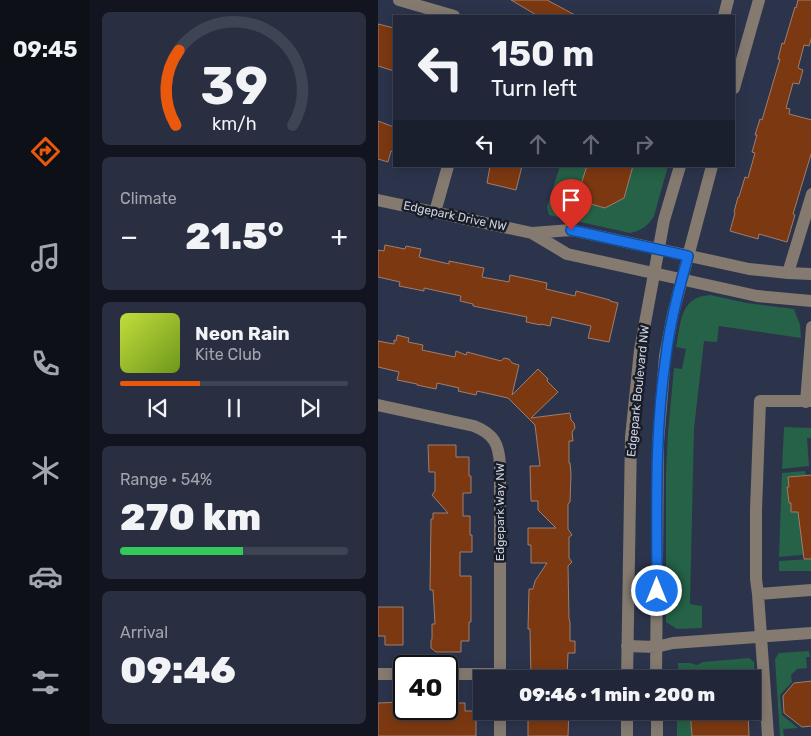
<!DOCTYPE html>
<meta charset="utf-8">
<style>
:root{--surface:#212739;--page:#292f41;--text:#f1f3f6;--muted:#a2a5ae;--line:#3e4453;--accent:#ea580c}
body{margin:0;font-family:Rubik,sans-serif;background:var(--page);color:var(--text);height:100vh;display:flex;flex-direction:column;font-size:19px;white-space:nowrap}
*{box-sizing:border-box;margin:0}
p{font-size:16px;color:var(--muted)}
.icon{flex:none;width:28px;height:28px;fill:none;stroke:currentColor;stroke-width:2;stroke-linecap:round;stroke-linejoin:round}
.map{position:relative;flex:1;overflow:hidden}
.drawer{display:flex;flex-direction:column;gap:12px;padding:12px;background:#12151f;width:288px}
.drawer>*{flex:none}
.banner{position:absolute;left:15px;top:15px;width:342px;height:152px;border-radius:0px;box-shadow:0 2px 12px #0003,0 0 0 1px var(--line);background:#212739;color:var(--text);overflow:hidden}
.speed{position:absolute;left:15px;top:655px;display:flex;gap:10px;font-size:25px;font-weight:700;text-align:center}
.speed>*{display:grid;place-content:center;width:65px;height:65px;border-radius:50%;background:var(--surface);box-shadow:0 2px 12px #0003,0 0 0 1px var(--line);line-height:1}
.speed .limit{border:2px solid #111;border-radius:8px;background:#fff;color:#111}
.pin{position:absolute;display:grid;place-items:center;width:42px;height:42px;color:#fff;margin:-51px -21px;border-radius:50% 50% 50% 0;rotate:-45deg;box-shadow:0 0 5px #0007}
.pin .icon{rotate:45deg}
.me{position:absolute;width:55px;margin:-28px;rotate:0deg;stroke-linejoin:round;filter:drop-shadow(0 0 4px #0008)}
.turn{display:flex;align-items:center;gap:18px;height:105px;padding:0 15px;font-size:22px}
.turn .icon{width:65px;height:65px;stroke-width:2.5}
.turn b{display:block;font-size:35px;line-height:42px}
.lanes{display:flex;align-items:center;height:48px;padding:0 15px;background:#0003;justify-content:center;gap:25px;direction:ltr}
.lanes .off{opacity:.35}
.big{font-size:38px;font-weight:800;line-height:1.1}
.drawer .widget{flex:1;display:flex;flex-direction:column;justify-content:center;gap:8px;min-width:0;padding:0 18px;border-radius:8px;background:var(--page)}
.drawer .dial{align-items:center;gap:0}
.dial svg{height:130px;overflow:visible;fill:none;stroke:var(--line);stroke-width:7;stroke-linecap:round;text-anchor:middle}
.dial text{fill:var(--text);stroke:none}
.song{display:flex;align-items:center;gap:15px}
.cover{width:60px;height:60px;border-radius:8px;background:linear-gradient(135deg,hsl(70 70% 55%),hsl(80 70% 35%))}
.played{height:5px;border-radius:2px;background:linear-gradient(90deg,var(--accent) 35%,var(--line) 35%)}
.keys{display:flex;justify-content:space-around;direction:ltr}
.heat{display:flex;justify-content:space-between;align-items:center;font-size:28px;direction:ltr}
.charge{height:8px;border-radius:4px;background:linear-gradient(90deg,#34c759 54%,var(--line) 0)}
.trip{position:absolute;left:95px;top:670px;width:288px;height:50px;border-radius:0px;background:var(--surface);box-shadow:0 2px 12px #0003,0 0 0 1px var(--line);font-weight:800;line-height:50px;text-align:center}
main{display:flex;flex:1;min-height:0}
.tabs{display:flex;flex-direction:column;width:90px;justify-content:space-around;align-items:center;background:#0d1017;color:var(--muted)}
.tabs .icon{width:35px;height:35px}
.tabs .selected{color:var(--accent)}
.tabs b{font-size:22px;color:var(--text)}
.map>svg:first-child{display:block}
.green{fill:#256247}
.building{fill:#7c3911;stroke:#9d7e70}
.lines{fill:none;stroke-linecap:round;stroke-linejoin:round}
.minor{stroke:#847a70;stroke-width:12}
.route-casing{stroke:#114b97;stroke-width:12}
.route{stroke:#1a73e8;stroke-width:9}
.labels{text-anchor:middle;stroke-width:5;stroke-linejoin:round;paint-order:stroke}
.street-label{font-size:12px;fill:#cbd1e0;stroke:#181c27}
</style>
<main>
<nav class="tabs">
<b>09:45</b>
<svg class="icon selected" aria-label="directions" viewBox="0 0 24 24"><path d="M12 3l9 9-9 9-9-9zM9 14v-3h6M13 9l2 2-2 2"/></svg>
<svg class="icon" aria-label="music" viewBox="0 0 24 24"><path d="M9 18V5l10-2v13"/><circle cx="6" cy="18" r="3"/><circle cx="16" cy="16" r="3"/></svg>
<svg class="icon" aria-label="phone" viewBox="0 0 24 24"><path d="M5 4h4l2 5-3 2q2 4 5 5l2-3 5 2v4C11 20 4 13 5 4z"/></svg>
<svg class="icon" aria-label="climate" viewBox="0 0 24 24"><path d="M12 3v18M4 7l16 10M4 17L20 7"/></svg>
<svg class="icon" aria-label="car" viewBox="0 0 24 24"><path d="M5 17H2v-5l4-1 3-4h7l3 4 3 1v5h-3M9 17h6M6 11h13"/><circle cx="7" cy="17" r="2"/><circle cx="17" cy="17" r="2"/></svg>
<svg class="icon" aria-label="filters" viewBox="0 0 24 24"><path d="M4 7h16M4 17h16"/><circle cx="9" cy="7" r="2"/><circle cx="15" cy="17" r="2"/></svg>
</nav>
<section class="drawer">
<div class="widget dial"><svg viewBox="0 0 100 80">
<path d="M14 69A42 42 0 1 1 86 69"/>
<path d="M14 69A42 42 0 0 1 16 23" stroke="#ea580c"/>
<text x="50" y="56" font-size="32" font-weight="700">39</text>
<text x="50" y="72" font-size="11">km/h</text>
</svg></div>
<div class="widget"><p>Climate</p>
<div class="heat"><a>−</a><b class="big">21.5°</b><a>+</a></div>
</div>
<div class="widget">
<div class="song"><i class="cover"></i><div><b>Neon Rain</b><p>Kite Club</p></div></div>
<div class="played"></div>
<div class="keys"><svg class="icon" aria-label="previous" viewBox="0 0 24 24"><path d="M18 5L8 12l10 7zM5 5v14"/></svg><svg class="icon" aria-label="pause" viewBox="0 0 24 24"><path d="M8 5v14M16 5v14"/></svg><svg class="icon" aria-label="next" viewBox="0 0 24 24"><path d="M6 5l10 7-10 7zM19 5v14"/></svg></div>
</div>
<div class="widget"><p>Range · 54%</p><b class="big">270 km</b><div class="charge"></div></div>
<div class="widget"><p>Arrival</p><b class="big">09:46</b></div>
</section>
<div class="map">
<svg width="434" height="736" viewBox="0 0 434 736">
<rect width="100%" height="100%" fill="#2c344c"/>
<path class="green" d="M182,166H290L276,216C271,225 263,231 252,233L171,215L169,207Z
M332,295L369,303L416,309L422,325L423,338L341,326L339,342L326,341L316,428L312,604L324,606V628L299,629L288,622V473L290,433L296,368L304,369L308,349L298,347C303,324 301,297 332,295Z
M406,427L433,428V438H429L431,466L404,469Z
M427,471L428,475L410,477L411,487H409L411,503H413L414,512L433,511L422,524L424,543H426L433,554L401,557L404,473Z
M433,559V571H401V561Z
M431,651L432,657H428L429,668L419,669L413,675L414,682L402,695L404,715L420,728L405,729L406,736H402L397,659L401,653Z
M371,658L376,662L377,674L325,678L322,679H300V663H312L319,665L325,662Z
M299,711H312L314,736H299Z"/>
<path class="building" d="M133,0H169L199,16H160Z
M420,0H434V36L431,46L426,45L420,68L425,70L421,84L415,83L408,108L412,109L411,114L434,120V151L415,214L417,215L409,242L381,234L380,239L352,231L357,213L356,212L360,197H361L367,177L370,178L377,153L374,152L379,135H377L382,119L384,120L402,59H400L404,43L406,44L417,7L418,8Z
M0,24L16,28V71L0,66Z
M0,121L16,127V152L13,151L10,162L0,159Z
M112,166H144L138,190L109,183Z
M209,166H255L246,198L227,208L213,204L203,184Z
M7,245L27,249L28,246L43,249L41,257L71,264V261L106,268L104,277L131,282L132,275L169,283L168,289L197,296L198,291L232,300V301L240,303L231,342L210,338L213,326L174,317L172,326L163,324V325L148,322L149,317L95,306V304L82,301L83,296L46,288V291L21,286L22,282L0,277V250L6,251Z
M19,335L31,338L30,342L45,345L44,350L77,357L78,351L88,355L89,352L123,361L126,358L131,359L134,363L141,365L134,395L160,369L170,379L169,381L180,392L153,418L192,413L193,420L196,423L197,428L194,432L195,441H191V463H192L193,474L192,502L190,504V529L194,535L191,537V558L194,562L190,566L191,619L192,622V641H197V653H190L189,679H153L152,629H150L151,589H155L157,581L169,563H153V545H150V528H178L160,510V501H153L152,466H162L157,425L130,398L99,391L98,395L80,391L81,388L59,383L58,389L39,385V384L19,380L21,372L0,367V341L16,344V340L18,341Z
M50,445H78V457H91V476H93V493H85V516H92V535H94V552H82V576H93V622H91V641H83V652H58L53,648V641L54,639V624H57L55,590H52L53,519H55V513H70L54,495L57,491V472H51Z
M434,475V559H426L420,512H413V503H411L409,487H411L410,477Z
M0,607H25V645H7V636H0Z
M434,681V726L424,727L406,713L405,696L416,683Z
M25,702V715H47V712H52V709H71V703H87V711H98V736H0V703Z
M150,711H191L190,736H150Z
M312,711H370L371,736H314Z"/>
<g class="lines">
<path class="minor" d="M21,0L76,16
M346,16L350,0
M356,88L381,0
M0,200L154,233L193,230L371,269L410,273L434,274
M57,212L70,166
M154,233L189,254L379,296L434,301
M410,273L434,194
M434,401H382L378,510V579L380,594L434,590
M428,402L434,327
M0,405L96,426C116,434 121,444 122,465V679
M380,594L390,736
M249,646L278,647L295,643L434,633
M0,674H26
M69,674H122
M249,679L253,437L262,350L286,220L302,166
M278,679L280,443L287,356L295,314L304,279L334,166
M279,711V736
M122,736V711
M249,736V711"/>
</g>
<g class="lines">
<defs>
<path id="route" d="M193,230L310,256C301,289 292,322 288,356C276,434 279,513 279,591"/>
</defs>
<use href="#route" class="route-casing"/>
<use href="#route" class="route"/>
</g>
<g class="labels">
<g class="street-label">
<text transform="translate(77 216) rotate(12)" y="4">Edgepark Drive NW</text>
<text transform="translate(260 391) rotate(-84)" y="4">Edgepark Boulevard NW</text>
<text transform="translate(122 512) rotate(-90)" y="4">Edgepark Way NW</text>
</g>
</g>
</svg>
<div class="speed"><div class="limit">40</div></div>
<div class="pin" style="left:193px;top:230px;background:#d93025"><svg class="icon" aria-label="arrive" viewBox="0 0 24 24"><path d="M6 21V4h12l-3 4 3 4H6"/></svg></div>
<svg class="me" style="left:279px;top:591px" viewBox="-20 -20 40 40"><circle r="17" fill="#1a73e8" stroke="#fff" stroke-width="3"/><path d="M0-11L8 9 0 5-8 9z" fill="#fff"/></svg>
<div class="trip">09:46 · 1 min · 200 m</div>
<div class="banner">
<div class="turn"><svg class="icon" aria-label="left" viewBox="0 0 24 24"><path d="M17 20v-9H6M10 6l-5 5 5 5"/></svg><div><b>150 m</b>Turn left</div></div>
<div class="lanes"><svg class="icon" aria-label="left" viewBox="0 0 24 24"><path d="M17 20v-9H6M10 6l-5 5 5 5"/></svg><svg class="icon off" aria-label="ahead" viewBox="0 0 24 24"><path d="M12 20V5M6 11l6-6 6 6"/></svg><svg class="icon off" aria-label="ahead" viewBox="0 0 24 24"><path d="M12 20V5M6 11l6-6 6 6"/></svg><svg class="icon off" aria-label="right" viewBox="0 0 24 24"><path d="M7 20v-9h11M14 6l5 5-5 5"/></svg></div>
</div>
</div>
</main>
